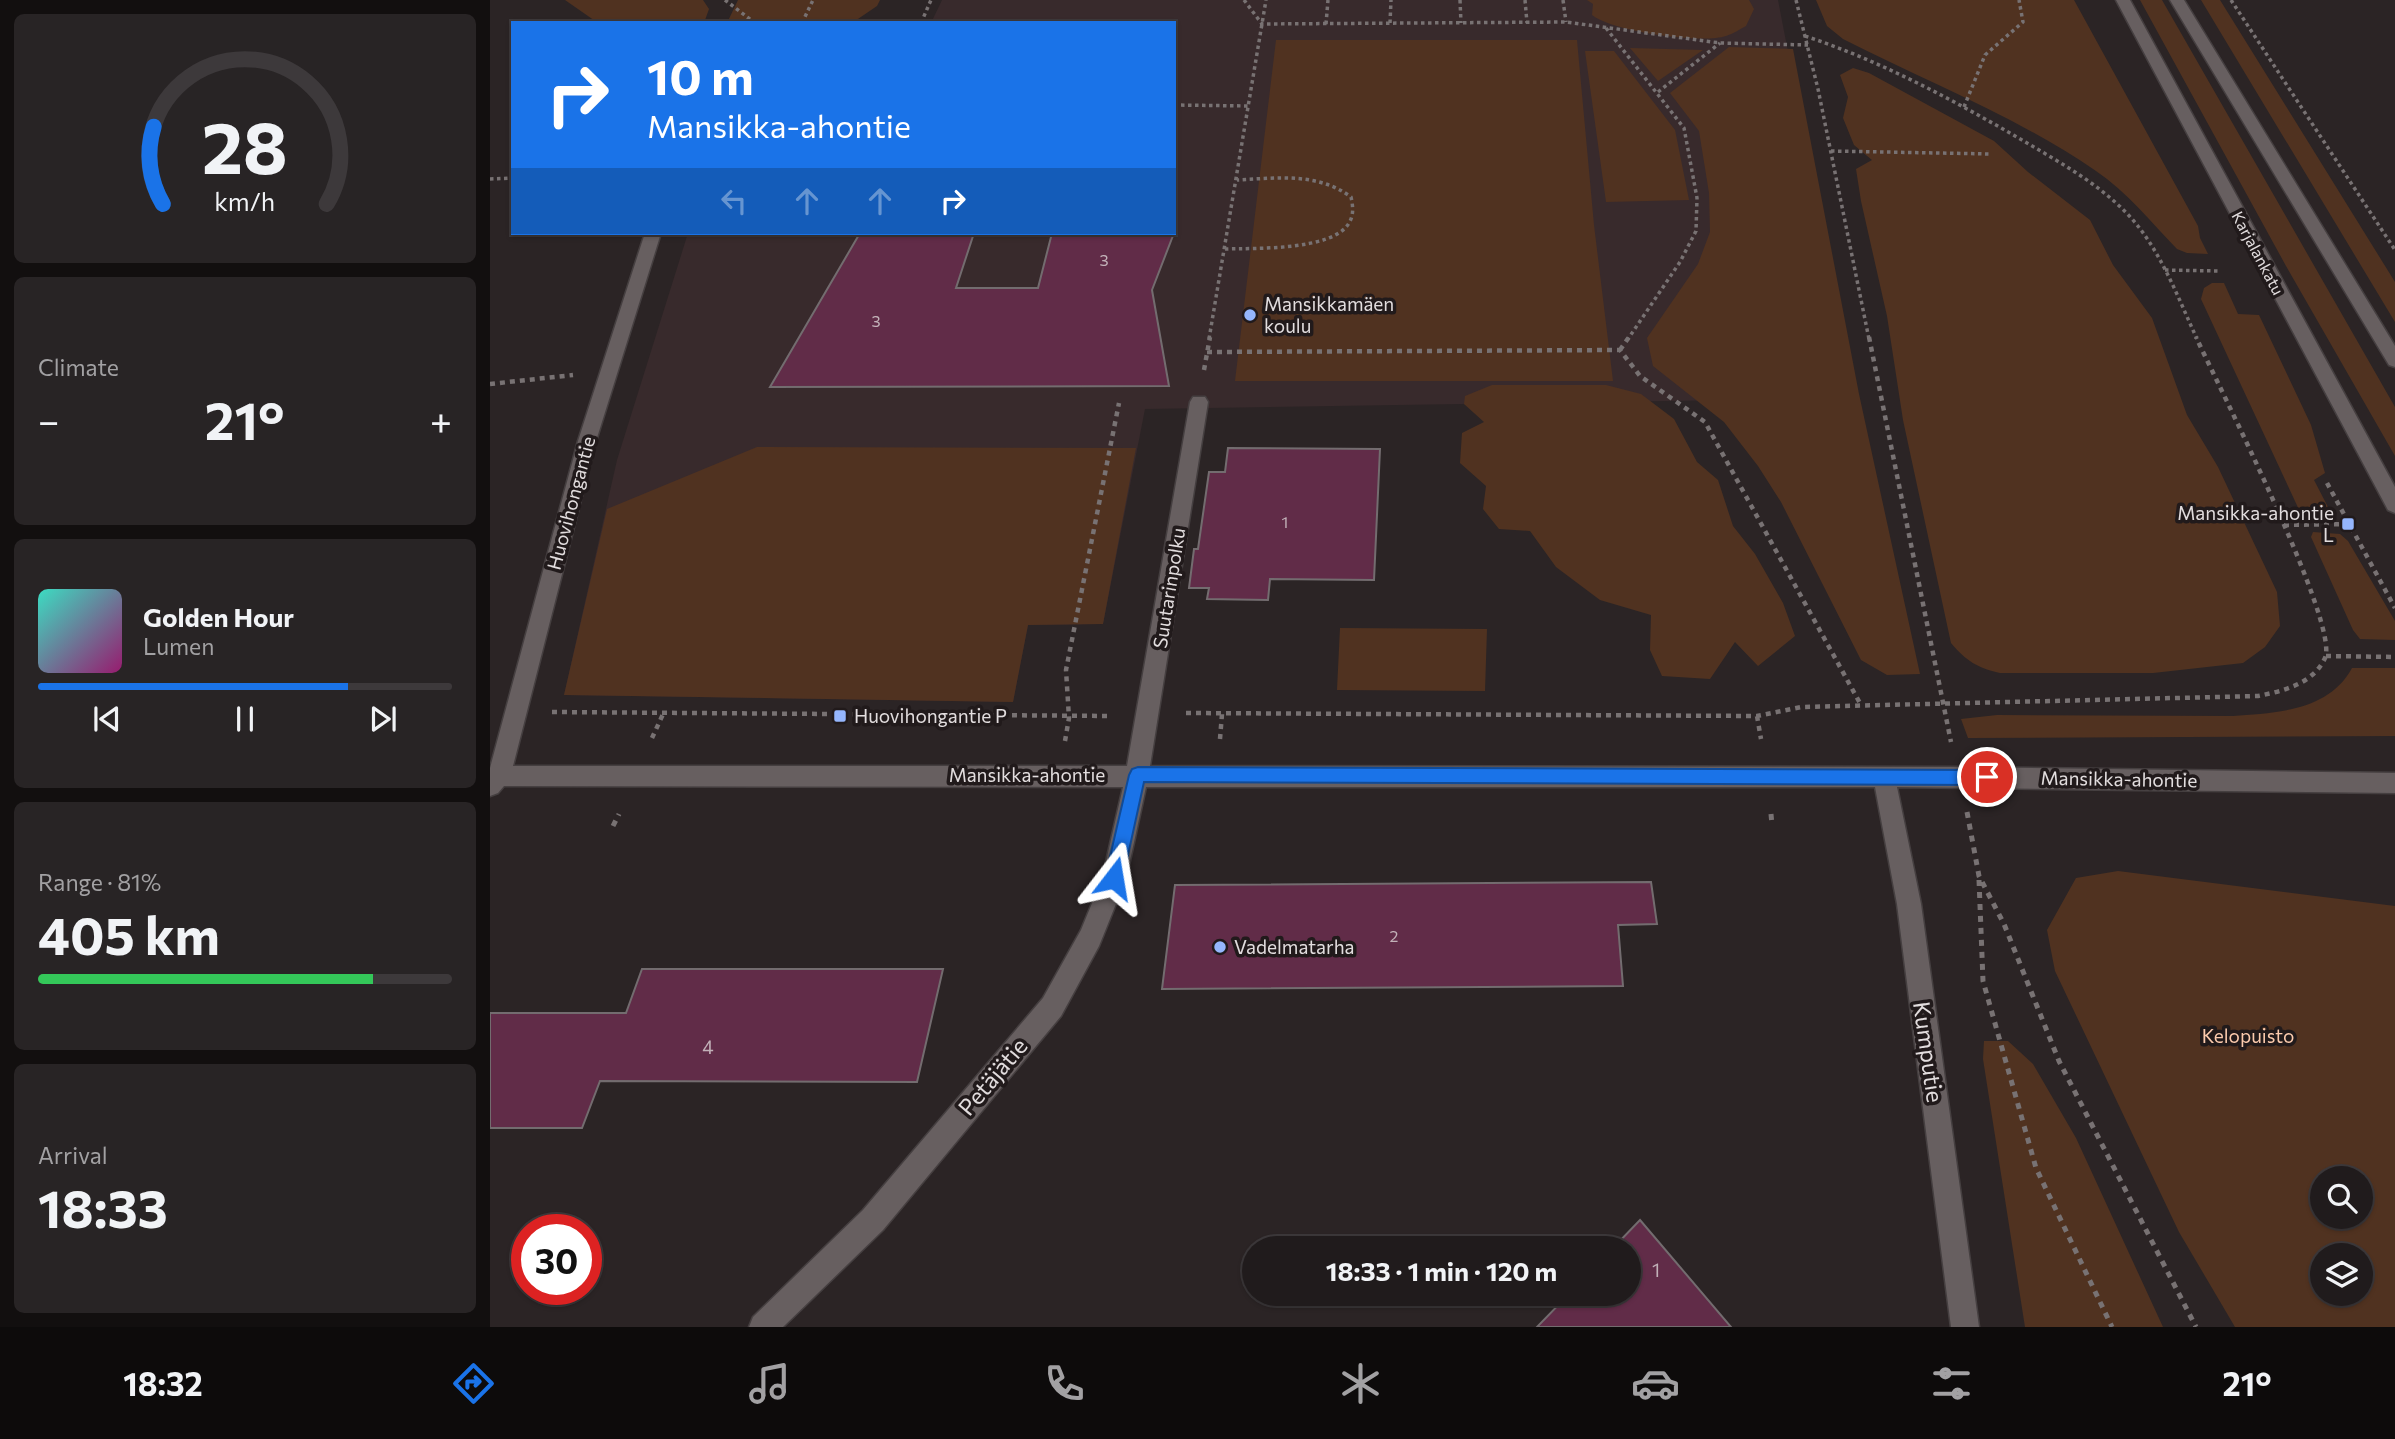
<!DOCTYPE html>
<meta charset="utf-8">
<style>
:root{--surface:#201b1c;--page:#282425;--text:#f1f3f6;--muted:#a2a1a3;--line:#3d393b;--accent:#1a73e8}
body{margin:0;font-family:Commissioner,sans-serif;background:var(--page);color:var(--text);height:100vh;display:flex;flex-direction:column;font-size:26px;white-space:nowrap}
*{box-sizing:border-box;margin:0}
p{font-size:23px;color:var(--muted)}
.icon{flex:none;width:38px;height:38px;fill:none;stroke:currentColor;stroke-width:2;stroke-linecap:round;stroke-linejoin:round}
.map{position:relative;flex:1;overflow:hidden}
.details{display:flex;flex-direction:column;gap:14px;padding:14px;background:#120f0f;width:490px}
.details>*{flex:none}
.banner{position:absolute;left:21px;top:21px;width:665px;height:214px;border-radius:0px;box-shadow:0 2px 5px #0004,0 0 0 2px var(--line);background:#1a73e8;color:#fff;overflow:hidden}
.buttons{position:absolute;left:1820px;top:1166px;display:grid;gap:14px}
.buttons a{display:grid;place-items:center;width:63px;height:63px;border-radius:50%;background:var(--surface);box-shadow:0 2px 5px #0004,0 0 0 2px var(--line);font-size:35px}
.speed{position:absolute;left:21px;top:1214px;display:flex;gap:14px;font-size:35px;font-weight:700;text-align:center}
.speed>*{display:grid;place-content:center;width:91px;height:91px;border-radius:50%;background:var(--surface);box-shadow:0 2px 5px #0004,0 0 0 2px var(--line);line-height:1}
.speed .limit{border:10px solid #d22;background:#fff;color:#111}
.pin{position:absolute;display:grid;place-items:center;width:60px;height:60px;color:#fff;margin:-30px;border:4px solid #fff;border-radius:50%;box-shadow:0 2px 7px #0007}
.me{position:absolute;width:77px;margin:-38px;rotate:14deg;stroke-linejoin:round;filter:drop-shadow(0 0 5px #0008)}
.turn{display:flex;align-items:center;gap:24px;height:147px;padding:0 21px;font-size:32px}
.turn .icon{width:91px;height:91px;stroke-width:2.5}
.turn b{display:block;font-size:49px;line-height:60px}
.lanes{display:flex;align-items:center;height:66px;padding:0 21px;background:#0003;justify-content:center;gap:35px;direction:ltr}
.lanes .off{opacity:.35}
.big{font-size:52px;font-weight:700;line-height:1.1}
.details .widget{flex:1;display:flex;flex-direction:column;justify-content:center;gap:10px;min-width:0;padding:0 24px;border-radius:10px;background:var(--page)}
.details .dial{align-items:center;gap:0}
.dial svg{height:182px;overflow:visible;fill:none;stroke:var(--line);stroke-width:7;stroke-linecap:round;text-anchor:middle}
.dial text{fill:var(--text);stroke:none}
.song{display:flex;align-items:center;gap:21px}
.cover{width:84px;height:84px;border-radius:10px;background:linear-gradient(135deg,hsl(170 70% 55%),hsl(320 70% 35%))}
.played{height:7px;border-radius:4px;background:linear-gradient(90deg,var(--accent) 75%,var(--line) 75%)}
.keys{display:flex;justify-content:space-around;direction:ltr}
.heat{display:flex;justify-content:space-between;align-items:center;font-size:38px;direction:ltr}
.charge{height:10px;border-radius:5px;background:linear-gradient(90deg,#34c759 81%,var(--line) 0)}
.trip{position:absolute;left:752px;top:1236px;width:399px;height:70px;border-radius:35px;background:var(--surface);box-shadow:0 2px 5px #0004,0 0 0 2px var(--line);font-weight:700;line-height:70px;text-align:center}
.dock{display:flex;height:112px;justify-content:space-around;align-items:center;background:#0d0b0b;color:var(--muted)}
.dock .icon{width:49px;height:49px}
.dock .selected{color:var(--accent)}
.dock b{font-size:32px;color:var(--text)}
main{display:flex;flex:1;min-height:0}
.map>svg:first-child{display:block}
.built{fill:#382a2c}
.green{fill:#503220;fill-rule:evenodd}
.building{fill:#612c48;stroke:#736c6f;stroke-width:2}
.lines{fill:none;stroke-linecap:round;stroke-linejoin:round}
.street-casing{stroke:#453f40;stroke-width:3}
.secondary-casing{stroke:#453f40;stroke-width:3}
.path-far2{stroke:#787273;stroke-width:3.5;stroke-dasharray:3.5 3.5;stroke-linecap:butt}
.path-far1{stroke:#787273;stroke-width:4.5;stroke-dasharray:5 5;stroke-linecap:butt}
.path{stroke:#787273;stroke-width:5;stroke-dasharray:6 6;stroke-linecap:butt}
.street{fill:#675f60;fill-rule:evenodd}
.secondary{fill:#675f60;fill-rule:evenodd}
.route{fill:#1a73e8;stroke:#114b97;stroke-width:2}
.poi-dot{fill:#95b6fd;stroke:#211a1b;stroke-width:2.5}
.labels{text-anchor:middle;stroke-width:7;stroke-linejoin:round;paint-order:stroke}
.far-street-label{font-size:16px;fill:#e2ddde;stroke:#211a1b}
.number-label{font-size:16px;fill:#c2b1b8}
.poi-label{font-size:19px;fill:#e2ddde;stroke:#211a1b;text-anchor:start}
.street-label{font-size:19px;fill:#e2ddde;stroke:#211a1b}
.park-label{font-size:19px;fill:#fccbad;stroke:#211a1b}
.near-number-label{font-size:19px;fill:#c2b1b8}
.near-street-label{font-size:23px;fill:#e2ddde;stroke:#211a1b}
</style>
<main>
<section class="details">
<div class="widget dial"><svg viewBox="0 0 100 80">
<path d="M14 69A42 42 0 1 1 86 69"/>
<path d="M14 69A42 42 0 0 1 10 35" stroke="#1a73e8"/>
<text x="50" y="56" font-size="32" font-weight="700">28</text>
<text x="50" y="72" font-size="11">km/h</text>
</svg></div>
<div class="widget"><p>Climate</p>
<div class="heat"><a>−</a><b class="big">21°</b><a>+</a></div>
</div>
<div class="widget">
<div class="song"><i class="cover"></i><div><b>Golden Hour</b><p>Lumen</p></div></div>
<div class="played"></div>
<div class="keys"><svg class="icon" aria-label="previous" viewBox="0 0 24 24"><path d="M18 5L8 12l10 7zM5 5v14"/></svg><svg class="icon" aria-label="pause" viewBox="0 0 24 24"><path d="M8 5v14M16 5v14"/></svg><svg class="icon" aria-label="next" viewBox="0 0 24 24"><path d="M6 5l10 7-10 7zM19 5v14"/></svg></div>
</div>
<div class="widget"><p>Range · 81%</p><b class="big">405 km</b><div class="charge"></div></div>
<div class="widget"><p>Arrival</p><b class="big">18:33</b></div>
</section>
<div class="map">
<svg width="1905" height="1327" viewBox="0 0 1905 1327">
<rect width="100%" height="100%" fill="#2b2425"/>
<path class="built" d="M452,0H1288L1365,398L655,409L613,624L538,625L523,702L74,695L127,460L198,233H684V23H441Z"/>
<path class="green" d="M75,0H213L219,9L214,23H108Z
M248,0H390L387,6L362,23H237Z
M1097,0H1259L1264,9L1256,26C1250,29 1243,34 1236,36C1212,44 1123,32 1102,15L1103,4Z
M1326,0H1584L1708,226L1710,238L1718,254L1697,253L1687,249C1661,222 1637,192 1606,171C1528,117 1437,82 1353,39L1337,26Z
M1650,0H1672L1905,407V456L1796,266Z
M1711,0H1730L1905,282V322Z
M786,40H1087L1104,225L1123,381H745Z
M1239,47L1303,49L1369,394L1430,674L1397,675L1371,660L1291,502L1268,466L1234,422L1163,366L1157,338L1208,264L1220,232L1219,193L1209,131L1180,93Z
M1140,48L1213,50L1168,81Z
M1095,51H1124L1185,130L1199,200L1116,202Z
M1363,68L1379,73L1504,141L1538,172L1600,220L1623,265L1662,318L1697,415L1728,467L1787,592L1790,626L1775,647L1753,663L1663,673H1510C1488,668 1476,661 1461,643L1413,420L1397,316L1371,201L1366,169L1382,160L1364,145L1353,118L1358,97L1350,75Z
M1722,283H1734L1748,314L1769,315L1821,425L1835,473L1824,480L1839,509L1837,515L1818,518L1811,514L1711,299L1714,288Z
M1002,385H1116L1151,394L1184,419L1207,462L1228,480L1243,526L1265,554L1293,603L1305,636L1268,666L1245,642L1220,679L1172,676L1160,650L1161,615L1110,600L1066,567L1040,531L1009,529L993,509L996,486L970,463L972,433L994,422L974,404L975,396Z
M267,447L646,448L613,624L538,625L523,702L74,695L117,509Z
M1823,532L1850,534L1858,541L1905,621V640L1870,639L1863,630L1821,537Z
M850,628L997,629L995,691L847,690Z
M1862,668H1905V736L1478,738L1471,719L1507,715L1743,716C1786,713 1839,711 1862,668Z
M1628,871L1905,906V1327H1745L1689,1232L1565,971L1557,930L1586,878ZM1832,1178H1871V1216H1832ZM1832,1255H1871V1293H1832Z
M1494,1041H1518L1543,1064L1586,1138L1673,1327H1535L1493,1059Z"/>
<path class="building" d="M370,233H484L466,288H548L562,233H684L662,290L679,386L280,387Z
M738,448L890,449L884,580L780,579L778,600L717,599L719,588H699L704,549H708L719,472H735Z
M1161,882L1167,924L1128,925L1133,986L672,989L685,885Z
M152,969H453L427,1082L110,1081L92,1128H0V1013H136Z
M1150,1220L1241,1327H1047L1080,1293H1139V1248H1123Z"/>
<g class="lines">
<defs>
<path id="street" d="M155,233H171L106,441L23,766H637L700,402L703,397H715L718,402L660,766L1470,767L1905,773V793L1407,787L1431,904L1489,1327H1461L1407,904L1385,787H656L636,879L609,946L571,1016L393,1230L293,1327H259L263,1317L373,1210L553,998L591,930L612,879L633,787L14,786L8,793L0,796V768L88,441Z"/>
<path id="secondary" d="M1626,0H1640L1905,487V513L1898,510Z
M1680,0H1694L1905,346V367L1899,365Z"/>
</defs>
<use href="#street" class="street-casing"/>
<use href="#secondary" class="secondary-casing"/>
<path class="path-far2" d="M235,0L265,23
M754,0L772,24L1076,22L1230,43L1318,45
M970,0L971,23
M1035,0L1037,23
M1073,0L1076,22
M1306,0L1328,89L1379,339
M1741,0L1905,250
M312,23L323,0
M431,23L441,0
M900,23L901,0
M836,24L838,0
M1116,28L1194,128L1207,198L1206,231L1190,262L1138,339
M1315,36C1391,61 1463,100 1532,140C1574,165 1621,190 1651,230C1675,262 1690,302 1707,339
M1168,92L1230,43
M684,105L760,106
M1474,107L1495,55L1533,22L1529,0
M1341,151L1501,154
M0,179L23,178
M735,249C764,248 843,251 859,223C864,215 863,206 861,197C827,172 787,178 747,180
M1675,270L1730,271
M719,339L776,0"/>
<path class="path-far1" d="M1379,337L1461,742
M1130,350L1139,337
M717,352L1130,350L1150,376L1215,422L1371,705
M714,370L720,337
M0,384L83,375
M1837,483L1905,608
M1794,525L1858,524
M1836,656L1905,657
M62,712L621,716
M696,713L1267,716L1311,707L1768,696C1793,691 1823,684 1835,658C1850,624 1727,383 1706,337
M1267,716L1271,739
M162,738L174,712
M730,739L732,714
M575,741L579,718L576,670L629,403"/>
<path class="path" d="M1477,812L1489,876L1514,924L1569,1061L1706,1327
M1281,814L1282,825
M123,826L129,814
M1489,880L1493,981L1546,1168L1622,1327"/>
<use href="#street" class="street"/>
<use href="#secondary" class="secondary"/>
</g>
<path class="route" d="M648,767L1497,770L1503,772L1506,777L1503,783L1497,785L654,782L633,878L630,885L624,887L618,885L615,878L639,775L642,769Z"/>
<g class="poi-dot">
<circle cx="760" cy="315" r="7"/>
<rect x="1851" y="517" width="14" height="14" rx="3.5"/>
<rect x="343" y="709" width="14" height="14" rx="3.5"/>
<circle cx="730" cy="947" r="7"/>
</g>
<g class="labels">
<g class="far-street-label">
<text transform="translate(1768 253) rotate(62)" y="6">Karjalankatu</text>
</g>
<g class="number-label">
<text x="614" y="266">3</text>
<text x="386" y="327">3</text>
<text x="795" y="528">1</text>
<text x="904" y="942">2</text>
</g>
<g class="poi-label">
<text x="774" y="311">Mansikkamäen<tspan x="774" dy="22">koulu</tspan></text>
<text x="1844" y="520" text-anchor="end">Mansikka-ahontie<tspan x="1844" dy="22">L</tspan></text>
<text x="364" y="723">Huovihongantie P</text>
<text x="744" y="954">Vadelmatarha</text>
</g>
<g class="street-label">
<text transform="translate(81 503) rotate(-75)" y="7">Huovihongantie</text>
<text transform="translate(679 588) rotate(-81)" y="7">Suutarinpolku</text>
<text x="537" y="782">Mansikka-ahontie</text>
<text transform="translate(1629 779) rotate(1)" y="7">Mansikka-ahontie</text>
</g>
<g class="park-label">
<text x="1758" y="1043">Kelopuisto</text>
</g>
<g class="near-number-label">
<text x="218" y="1054">4</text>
<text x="1166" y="1277">1</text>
</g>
<g class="near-street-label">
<text transform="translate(1438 1052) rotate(82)" y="8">Kumputie</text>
<text transform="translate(503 1077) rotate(-50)" y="8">Petäjätie</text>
</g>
</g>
</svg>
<div class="buttons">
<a><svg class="icon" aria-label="search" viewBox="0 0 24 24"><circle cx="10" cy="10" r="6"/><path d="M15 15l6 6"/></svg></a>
<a><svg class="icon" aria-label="layers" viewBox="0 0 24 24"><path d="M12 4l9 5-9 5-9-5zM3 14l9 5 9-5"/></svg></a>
</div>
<div class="speed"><div class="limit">30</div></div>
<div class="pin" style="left:1497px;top:777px;background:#d93025"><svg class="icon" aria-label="arrive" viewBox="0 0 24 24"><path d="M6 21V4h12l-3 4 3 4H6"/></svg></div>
<svg class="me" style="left:624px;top:878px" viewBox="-20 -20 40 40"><path d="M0-17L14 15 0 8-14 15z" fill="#1a73e8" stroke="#fff" stroke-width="4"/></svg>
<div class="trip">18:33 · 1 min · 120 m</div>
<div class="banner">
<div class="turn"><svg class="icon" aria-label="right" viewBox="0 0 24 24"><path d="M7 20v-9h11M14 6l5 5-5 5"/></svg><div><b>10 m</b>Mansikka-ahontie</div></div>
<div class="lanes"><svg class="icon off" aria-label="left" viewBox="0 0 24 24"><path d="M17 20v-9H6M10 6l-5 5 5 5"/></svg><svg class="icon off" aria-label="ahead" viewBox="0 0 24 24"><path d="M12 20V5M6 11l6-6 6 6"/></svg><svg class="icon off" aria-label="ahead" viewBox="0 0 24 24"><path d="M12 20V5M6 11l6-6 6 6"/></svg><svg class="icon" aria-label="right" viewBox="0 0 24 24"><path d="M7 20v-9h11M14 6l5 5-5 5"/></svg></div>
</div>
</div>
</main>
<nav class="dock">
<b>18:32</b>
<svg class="icon selected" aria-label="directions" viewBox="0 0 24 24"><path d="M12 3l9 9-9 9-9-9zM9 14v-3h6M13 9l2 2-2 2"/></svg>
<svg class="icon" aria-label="music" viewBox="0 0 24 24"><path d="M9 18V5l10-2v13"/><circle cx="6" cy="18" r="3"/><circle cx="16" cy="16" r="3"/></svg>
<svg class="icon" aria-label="phone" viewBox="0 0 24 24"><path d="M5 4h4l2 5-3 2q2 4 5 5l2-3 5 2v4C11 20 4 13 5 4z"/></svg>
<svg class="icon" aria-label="climate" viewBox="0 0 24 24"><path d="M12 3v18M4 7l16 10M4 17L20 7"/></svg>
<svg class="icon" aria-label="car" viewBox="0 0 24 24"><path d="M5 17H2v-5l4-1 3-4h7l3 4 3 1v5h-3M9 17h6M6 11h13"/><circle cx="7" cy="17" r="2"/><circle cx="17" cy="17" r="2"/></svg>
<svg class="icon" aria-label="filters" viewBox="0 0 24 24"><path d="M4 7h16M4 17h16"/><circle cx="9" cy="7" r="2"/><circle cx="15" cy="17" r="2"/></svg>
<b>21°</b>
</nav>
